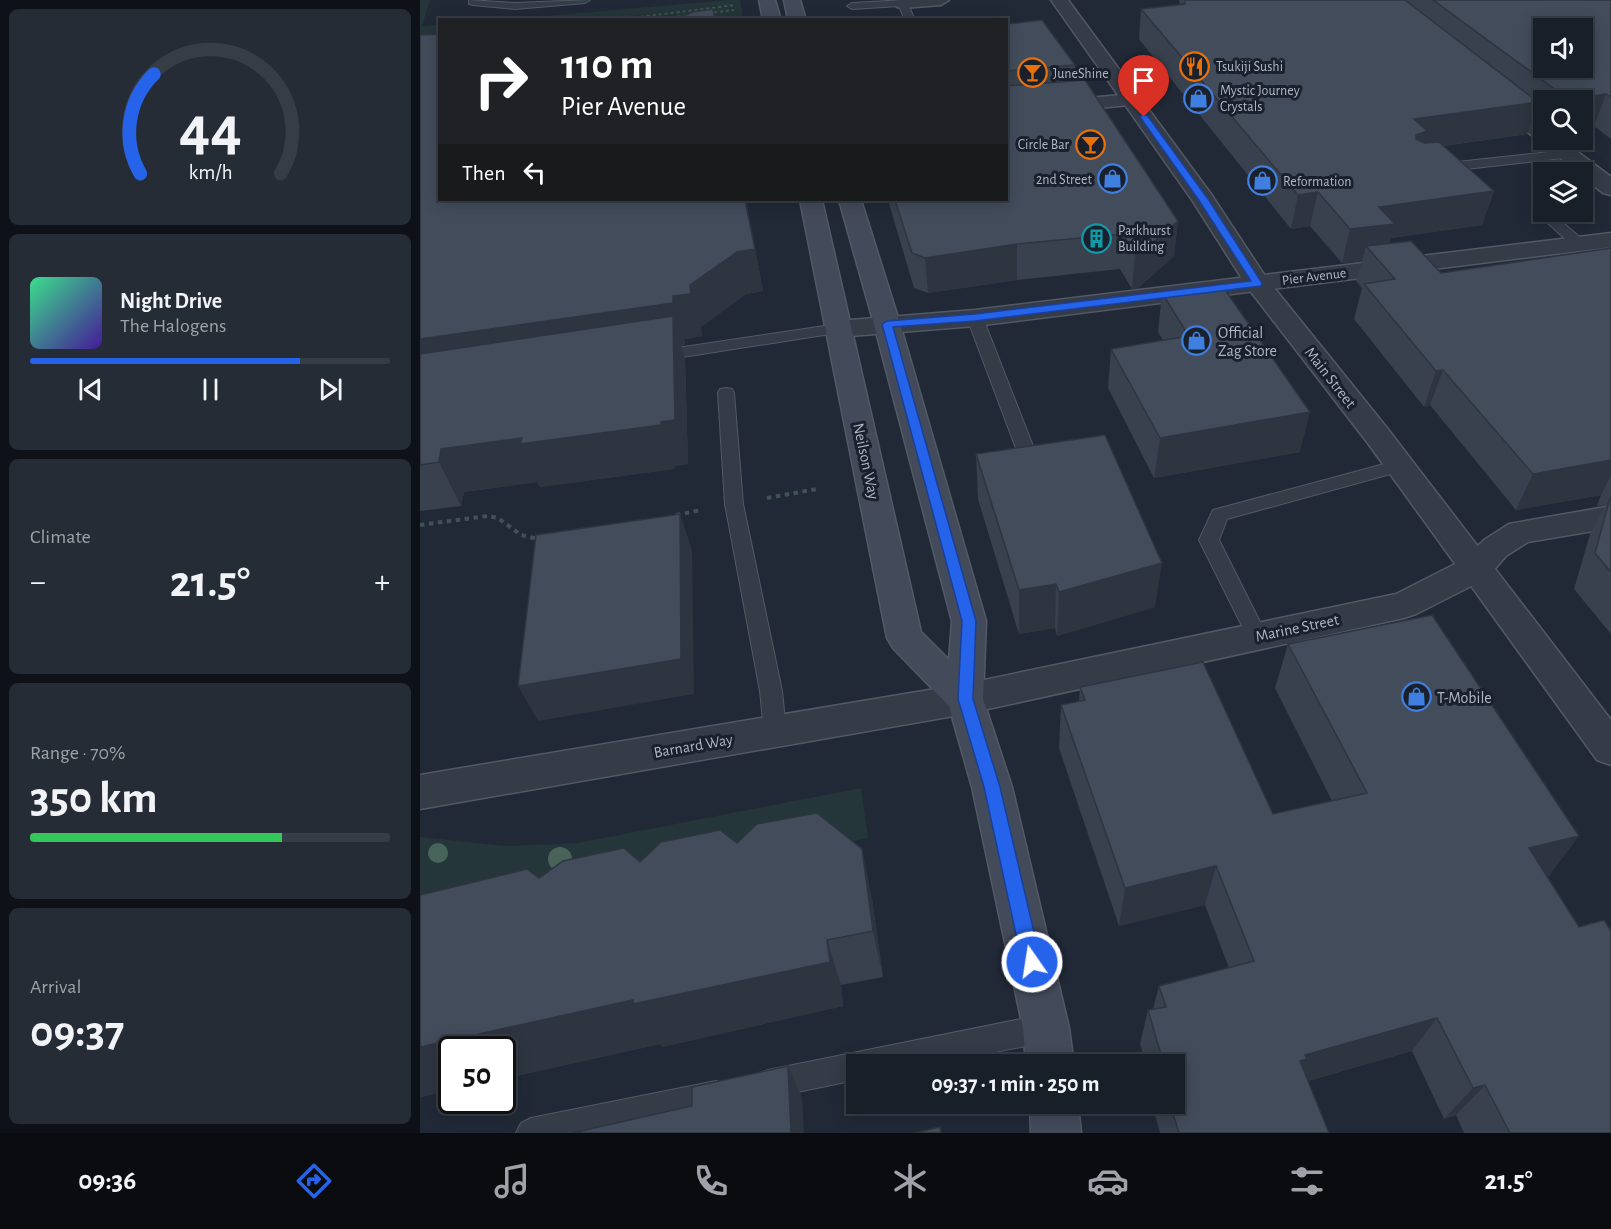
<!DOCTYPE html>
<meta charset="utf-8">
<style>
:root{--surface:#191f29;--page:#262c35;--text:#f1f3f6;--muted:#9fa2a8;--line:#373d46;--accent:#2563eb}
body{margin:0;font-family:"Alegreya Sans",sans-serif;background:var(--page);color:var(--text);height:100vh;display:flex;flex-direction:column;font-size:22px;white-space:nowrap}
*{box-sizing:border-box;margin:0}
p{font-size:20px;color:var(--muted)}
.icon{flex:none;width:33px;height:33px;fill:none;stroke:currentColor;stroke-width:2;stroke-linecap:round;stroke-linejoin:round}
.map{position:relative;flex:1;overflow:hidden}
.details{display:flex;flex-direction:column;gap:9px;padding:9px;background:#0e1117;width:420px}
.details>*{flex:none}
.hud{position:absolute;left:18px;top:18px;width:570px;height:183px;border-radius:0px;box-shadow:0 3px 15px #0003,0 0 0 2px var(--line);background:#202124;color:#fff;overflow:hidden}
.buttons{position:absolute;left:1113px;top:18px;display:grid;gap:12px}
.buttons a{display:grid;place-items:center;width:60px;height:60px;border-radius:0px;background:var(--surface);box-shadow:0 3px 15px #0003,0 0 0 2px var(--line);font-size:30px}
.speed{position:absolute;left:18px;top:1036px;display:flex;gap:12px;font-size:30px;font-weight:700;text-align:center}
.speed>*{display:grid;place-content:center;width:78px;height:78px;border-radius:50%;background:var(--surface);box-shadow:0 3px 15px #0003,0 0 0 2px var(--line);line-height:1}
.speed .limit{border:3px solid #111;border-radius:9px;background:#fff;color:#111}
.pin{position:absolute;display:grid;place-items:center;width:51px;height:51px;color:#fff;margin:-62px -26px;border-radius:50% 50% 50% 0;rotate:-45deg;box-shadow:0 0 6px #0007}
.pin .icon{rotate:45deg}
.me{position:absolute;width:66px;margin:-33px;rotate:347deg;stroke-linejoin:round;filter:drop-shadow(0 0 4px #0008)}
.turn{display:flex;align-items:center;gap:21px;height:126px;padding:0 24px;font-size:27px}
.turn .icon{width:78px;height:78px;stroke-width:2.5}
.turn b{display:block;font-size:42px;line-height:51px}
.then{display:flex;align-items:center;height:57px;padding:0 24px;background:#0003;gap:12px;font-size:22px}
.big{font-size:45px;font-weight:700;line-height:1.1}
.details .tile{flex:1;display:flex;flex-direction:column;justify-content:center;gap:9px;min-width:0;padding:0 21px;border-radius:9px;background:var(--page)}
.details .dial{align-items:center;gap:0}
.dial svg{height:156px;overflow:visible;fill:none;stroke:var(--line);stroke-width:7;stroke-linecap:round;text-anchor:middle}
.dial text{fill:var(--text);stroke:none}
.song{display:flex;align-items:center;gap:18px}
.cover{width:72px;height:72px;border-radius:9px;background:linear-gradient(135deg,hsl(150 70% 55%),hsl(260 70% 35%))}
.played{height:6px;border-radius:3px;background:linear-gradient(90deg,var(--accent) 75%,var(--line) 75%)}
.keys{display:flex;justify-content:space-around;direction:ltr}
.heat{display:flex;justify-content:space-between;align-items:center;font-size:33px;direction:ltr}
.charge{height:9px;border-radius:4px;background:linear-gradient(90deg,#34c759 70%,var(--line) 0)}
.trip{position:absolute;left:426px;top:1054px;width:339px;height:60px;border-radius:0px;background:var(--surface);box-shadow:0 3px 15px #0003,0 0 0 2px var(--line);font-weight:700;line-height:60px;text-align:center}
.menu{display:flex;height:96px;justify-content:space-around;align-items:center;background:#0a0c10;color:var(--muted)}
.menu .icon{width:42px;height:42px}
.menu .current{color:var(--accent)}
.menu b{font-size:27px;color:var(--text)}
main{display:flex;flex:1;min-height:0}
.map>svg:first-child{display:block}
.green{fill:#243639}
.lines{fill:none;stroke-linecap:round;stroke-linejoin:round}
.service-casing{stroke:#525965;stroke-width:2}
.minor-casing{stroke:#525965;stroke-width:3}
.tertiary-casing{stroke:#525965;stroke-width:3}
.secondary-casing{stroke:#525965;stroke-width:3}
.path-far1{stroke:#415155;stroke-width:2;stroke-dasharray:3 3;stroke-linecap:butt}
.path{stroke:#415155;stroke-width:4;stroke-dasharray:4.5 4.5;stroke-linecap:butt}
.service{fill:#353b47;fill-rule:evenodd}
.minor{fill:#353b47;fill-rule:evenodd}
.tertiary{fill:#353b47;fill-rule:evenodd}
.secondary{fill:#434a5a;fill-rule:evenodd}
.tree{fill:#486359}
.wall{fill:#39414e}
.shaded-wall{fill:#2e3540}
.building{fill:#424c5b;stroke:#2e3540;stroke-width:1.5;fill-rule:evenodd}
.route{fill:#2563eb;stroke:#184099;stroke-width:1.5}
.labels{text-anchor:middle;stroke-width:6;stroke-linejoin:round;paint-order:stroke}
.far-poi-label{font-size:14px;fill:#afb6c4;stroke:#1a202c;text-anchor:start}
.far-street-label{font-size:14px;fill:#afb6c4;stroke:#1a202c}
.poi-label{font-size:16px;fill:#afb6c4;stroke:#1a202c;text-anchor:start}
.street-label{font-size:16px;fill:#afb6c4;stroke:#1a202c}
</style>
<main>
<section class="details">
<div class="tile dial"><svg viewBox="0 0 100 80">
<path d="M14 69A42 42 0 1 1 86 69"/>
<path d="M14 69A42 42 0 0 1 21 18" stroke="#2563eb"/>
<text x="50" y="56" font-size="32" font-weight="700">44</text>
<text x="50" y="72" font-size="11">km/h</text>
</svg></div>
<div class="tile">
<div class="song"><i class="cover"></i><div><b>Night Drive</b><p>The Halogens</p></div></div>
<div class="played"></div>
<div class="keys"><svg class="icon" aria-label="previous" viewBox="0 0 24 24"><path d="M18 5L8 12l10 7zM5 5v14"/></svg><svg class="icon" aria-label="pause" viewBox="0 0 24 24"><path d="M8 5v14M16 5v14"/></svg><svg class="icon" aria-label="next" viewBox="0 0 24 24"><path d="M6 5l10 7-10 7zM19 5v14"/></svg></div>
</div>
<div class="tile"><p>Climate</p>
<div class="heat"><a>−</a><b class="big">21.5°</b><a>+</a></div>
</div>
<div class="tile"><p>Range · 70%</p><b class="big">350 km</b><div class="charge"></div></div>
<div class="tile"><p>Arrival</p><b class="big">09:37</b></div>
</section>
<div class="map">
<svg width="1191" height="1133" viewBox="0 0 1191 1133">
<rect width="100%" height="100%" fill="#212937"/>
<path class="green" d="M0,0H10L2,26L19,25V68L0,70Z
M310,0H320L323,19L80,20Z
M441,788L448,838L0,924V837L85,846L158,843Z"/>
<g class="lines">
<defs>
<path id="service" d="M49,0L95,3L170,0L165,3L95,9L53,5L49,4Z
M486,0L495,20H485L479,6L432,9L427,6L432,3Z
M1148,150L1154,154L1152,157L1019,172L1013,168L1019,164Z
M1124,208V212H1131L1164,241L1166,244L1164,247H1154L1119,215L1117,212Z
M555,313L563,318L618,459L615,463H603L600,459L547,318Z
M418,324L423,326L426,329L423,332L237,361L229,356L237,351Z
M306,388L312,389L314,393L323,504L362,691L366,731L363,738L355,740L347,738L344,731L340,691L305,504L298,393L300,389Z
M979,460L985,462L988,466L985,470L807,519L799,540L847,636L844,642L837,644L830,642L779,540L793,510Z
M626,1014L636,1018L640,1028L636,1038L626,1042L509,1065H436V1080L348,1098L338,1094L334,1084L338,1074L348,1070Z
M296,1081L306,1085L310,1095L306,1105L296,1109L181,1133H96L101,1123L111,1118Z"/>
<path id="minor" d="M477,0H529L521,5L483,8L477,7L475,3Z
M1074,90L1081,92L1124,125V140H1142L1191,177V195L1183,193L1162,176V172H1158L1067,100L1064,96L1067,92Z
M713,94L720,96L723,100L720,104L586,117V105Z
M1191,233V247L555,326L418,337L409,335L405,329L409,323L418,321L555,310Z
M1191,506V528L1108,542L1086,556L1067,578L996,614L984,618L545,714L532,710L527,699L532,688L545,684L976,594L1043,560L1064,540L1089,524Z"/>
<path id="tertiary" d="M631,0H648L791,194L847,279L967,428L1191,720V765L1177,760L947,442L828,288L772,200Z
M545,684L558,688L563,699L558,710L545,714L0,809V775Z"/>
<path id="secondary" d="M339,0H355L361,20H343Z
M364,0H380L386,20H368Z
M380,200H402L501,632L529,660L532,621L454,324L419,200H441L480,324L566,621L563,699L592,787L649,1028L654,1065H606L603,1028L552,787L529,706L473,648L467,638Z
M610,1104H658L661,1133H611Z"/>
</defs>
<use href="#service" class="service-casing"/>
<use href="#minor" class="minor-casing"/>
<use href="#tertiary" class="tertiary-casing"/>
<use href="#secondary" class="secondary-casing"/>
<path class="path-far1" d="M288,13L314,10
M197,20L315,5
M234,20L269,15"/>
<path class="path" d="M347,498L397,489
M256,515L281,510
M0,525L67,516L78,518L101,535L118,539"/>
<use href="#service" class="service"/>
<use href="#minor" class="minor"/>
<use href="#tertiary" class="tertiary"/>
<use href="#secondary" class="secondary"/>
</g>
<g class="tree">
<circle cx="18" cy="853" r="10"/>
<circle cx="140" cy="859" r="12"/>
</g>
<path class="wall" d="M759,0H1191V139L1174,126L1162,127V100H1124V122L1114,114L1107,134L1024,146L1074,191L1062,225L971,238L969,243L1021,273L1191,248V634L1154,589L1170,534L1186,505L1177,506L1181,495L1096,510L1010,405L1004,407L934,319L942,288L936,281L942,261L922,263L890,226L871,229L719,39L721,9L760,5Z
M586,24L655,65V80L758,221L754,256L718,288L712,289L700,269L597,280L508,293L494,288L468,200H586Z
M0,35L329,217L343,291L326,294L281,327L282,336L265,339V345L261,346L265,359L268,464L255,466L254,469L120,487L117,482L44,492L41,506L0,511Z
M742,293L880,452L734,478L688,388L691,349L743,340L738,332Z
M556,454L735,607L637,636L635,628L599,634L558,499Z
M868,644L1129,876H1127L1191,1133H1044L1036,1115L1024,1119L992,1051L888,1081L909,1133H740L733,1107L734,1104H754V1065H726L720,1044L728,1010L733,1009L739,986L809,968L785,905L699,926L639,748L641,705L659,702L660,687L853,814L912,801L855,688Z
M317,843L452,899L463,977L421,985L423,1006L242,1047L240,1044L82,1079V1050L32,1090L0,1097V895L119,878L220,862Z"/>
<path class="shaded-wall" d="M1186,94L1174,126L1162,127V100H1138Z
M1118,102L1107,134L992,150L994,119Z
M1074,191L1062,225L971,238L965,258L946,246L942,261L922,263L930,229L959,207Z
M898,192L890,226L871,229L878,195Z
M325,200H327L329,217L343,291L326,294L281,327L282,336L265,339V345L261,346L265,359L268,464L255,466L254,469L120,487L117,482L44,492L41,506L19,462L21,449L102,438L241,425L0,386V339L253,296L270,285Z
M758,221L754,256L718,288L712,289L715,253Z
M597,244V280L508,293L505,258Z
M1023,370L1010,405L1004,407L1016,371Z
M890,412L880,452L734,478L740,438Z
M1191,460V476L1181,495L1096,510L1113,474Z
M260,514L272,550L274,694L118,721L98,686Z
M742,563L735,607L637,636L639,592Z
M636,584L635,628L599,634V590Z
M1159,836L1129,876L1081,887L1109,848Z
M442,849L452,899L463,977L453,931Z
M796,866L785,905L699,926L705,888Z
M407,940L421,985L423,1006L242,1047L240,1044L82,1079V1050H32V1090L0,1097V1047Z
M1017,1018L992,1051L872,1085L880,1061L885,1055Z
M368,1066L382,1098L384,1133H371Z
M1065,1085L1036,1115L1024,1119L1053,1088Z"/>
<path class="building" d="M765,0H985L1118,102L994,119L1007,131L996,135V139L1004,143L1019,142L1074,191L959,207L975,224L930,229L898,192L878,195L721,9L765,4Z
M1013,0H1191V97L1186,94L1138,100L1137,91ZM1124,28H1162V68H1124Z
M293,9L295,20H255L272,12Z
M622,20L655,65L586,71V24Z
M20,34V200H325L335,249L317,252L270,285L271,294L253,296V303L0,339V35Z
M665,80L758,221L721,252L715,253L703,234L597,244L505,258L492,253L475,200H586V86Z
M991,241L1021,273L1191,248V460L1113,474L1023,370L1016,371L944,284L975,279L946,246Z
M801,284L890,412L740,438L691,349L769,336L742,293Z
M253,316L255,420L241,422V425L100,444L102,438L21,449L19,462L0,465V354Z
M685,435L742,563L639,592L636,584L599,590L556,454Z
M1191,497V572L1175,553L1190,498Z
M260,514L261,659L98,686L116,535Z
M1012,615L1159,836L1109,848L1159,927L1184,920L1191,931V1133H1090L1065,1085L1053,1088L1017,1018L885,1055L887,1059L880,1061L909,1133H759L750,1104H754V1065H744L728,1010L746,1007L739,986L834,961L796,866L705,888L641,705L665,700L660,687L783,662L853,814L947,793L868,644Z
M397,813L442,849L453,931L407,940L410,962L213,1004V1000L0,1047V895L107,869L119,878L143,861L204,848L220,862L241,842L300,830L317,843L337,824Z
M368,1066L371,1133H152L272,1106V1087Z
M520,1127L521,1133H494Z"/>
<path class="route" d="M721,115H727L788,199L842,283L841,286L555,321L473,327L556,621L553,699L580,787L621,962L618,968L612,971L605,968L602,962L564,787L538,699L542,621L462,324L467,321L555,314L831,281L778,199L720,117Z"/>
<defs>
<symbol id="restaurant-ring" viewBox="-11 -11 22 22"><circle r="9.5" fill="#1a202c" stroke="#e8710a" stroke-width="1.5"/><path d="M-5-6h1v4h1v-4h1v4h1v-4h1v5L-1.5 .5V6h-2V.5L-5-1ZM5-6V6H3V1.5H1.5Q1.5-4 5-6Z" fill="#e8710a"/></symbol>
<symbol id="bar-ring" viewBox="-11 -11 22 22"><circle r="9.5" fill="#1a202c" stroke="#e8710a" stroke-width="1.5"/><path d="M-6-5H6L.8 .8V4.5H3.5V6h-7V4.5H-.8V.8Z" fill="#e8710a"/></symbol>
<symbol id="shop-ring" viewBox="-11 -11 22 22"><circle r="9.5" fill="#1a202c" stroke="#3f7fe0" stroke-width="1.5"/><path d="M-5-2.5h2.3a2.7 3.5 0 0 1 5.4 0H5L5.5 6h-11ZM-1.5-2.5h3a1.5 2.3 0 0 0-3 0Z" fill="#3f7fe0"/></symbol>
<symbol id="building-ring" viewBox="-11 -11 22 22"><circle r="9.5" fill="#1a202c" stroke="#0f9aa8" stroke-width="1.5"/><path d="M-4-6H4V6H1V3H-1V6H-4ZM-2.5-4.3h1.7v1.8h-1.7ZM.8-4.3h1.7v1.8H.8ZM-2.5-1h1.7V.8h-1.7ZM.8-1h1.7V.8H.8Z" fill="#0f9aa8"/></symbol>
</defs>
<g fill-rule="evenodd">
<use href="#restaurant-ring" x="758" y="50" width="33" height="33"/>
<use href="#bar-ring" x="596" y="56" width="33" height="33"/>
<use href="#shop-ring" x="762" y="82" width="33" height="33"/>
<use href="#bar-ring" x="654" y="128" width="33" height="33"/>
<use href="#shop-ring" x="676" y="162" width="33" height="33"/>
<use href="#shop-ring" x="826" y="164" width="33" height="33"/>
<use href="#building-ring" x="660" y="222" width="33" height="33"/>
<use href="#shop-ring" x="760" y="324" width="33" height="33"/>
<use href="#shop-ring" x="980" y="680" width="33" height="33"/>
</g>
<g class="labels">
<g class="far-poi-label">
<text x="796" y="71">Tsukiji Sushi</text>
<text x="633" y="78">JuneShine</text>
<text x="800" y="95">Mystic Journey<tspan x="800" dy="16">Crystals</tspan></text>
<text x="649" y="149" text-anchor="end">Circle Bar</text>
<text x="672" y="184" text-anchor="end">2nd Street</text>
<text x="863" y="186">Reformation</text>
<text x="698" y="235">Parkhurst<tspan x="698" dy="16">Building</tspan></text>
</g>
<g class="far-street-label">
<text transform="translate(894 276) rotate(-7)" y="5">Pier Avenue</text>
</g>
<g class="poi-label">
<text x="798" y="338">Official<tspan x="798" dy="18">Zag Store</tspan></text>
<text x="1017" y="703">T-Mobile</text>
</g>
<g class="street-label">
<text transform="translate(911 377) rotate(52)" y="6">Main Street</text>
<text transform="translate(447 461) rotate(78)" y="6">Neilson Way</text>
<text transform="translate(877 627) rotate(-12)" y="6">Marine Street</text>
<text transform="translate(273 745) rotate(-10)" y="6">Barnard Way</text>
</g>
</g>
</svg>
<div class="buttons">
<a><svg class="icon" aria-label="sound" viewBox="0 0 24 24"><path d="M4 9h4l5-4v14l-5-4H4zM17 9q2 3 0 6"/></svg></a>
<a><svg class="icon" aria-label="search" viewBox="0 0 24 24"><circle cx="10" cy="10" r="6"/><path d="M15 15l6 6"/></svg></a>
<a><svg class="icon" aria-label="layers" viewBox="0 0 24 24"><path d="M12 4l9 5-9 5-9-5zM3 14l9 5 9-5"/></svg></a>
</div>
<div class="speed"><div class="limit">50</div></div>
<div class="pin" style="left:724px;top:117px;background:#d93025"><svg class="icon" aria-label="arrive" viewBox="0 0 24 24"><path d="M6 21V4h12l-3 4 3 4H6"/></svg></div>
<svg class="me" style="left:612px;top:962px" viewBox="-20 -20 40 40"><circle r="17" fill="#2563eb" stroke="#fff" stroke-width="3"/><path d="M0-11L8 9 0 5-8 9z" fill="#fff"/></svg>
<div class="trip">09:37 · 1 min · 250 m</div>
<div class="hud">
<div class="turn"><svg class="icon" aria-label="right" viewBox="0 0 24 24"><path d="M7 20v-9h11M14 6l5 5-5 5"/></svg><div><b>110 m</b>Pier Avenue</div></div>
<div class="then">Then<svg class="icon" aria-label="left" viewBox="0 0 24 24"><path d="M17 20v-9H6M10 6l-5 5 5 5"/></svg></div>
</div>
</div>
</main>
<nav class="menu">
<b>09:36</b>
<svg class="icon current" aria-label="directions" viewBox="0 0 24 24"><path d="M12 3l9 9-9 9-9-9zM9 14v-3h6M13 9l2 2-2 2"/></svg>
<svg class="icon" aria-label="music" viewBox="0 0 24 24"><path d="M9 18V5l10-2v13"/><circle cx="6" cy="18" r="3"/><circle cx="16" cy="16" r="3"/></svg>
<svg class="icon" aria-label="phone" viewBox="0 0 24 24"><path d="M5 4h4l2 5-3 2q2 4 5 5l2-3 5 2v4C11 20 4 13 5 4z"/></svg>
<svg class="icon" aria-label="climate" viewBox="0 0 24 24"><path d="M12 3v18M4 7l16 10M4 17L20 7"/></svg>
<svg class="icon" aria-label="car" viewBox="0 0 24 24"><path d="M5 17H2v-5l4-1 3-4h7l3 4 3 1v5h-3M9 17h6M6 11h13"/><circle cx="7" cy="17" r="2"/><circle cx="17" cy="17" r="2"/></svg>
<svg class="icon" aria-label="filters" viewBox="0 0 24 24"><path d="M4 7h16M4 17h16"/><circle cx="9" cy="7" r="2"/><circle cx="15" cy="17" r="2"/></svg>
<b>21.5°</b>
</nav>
